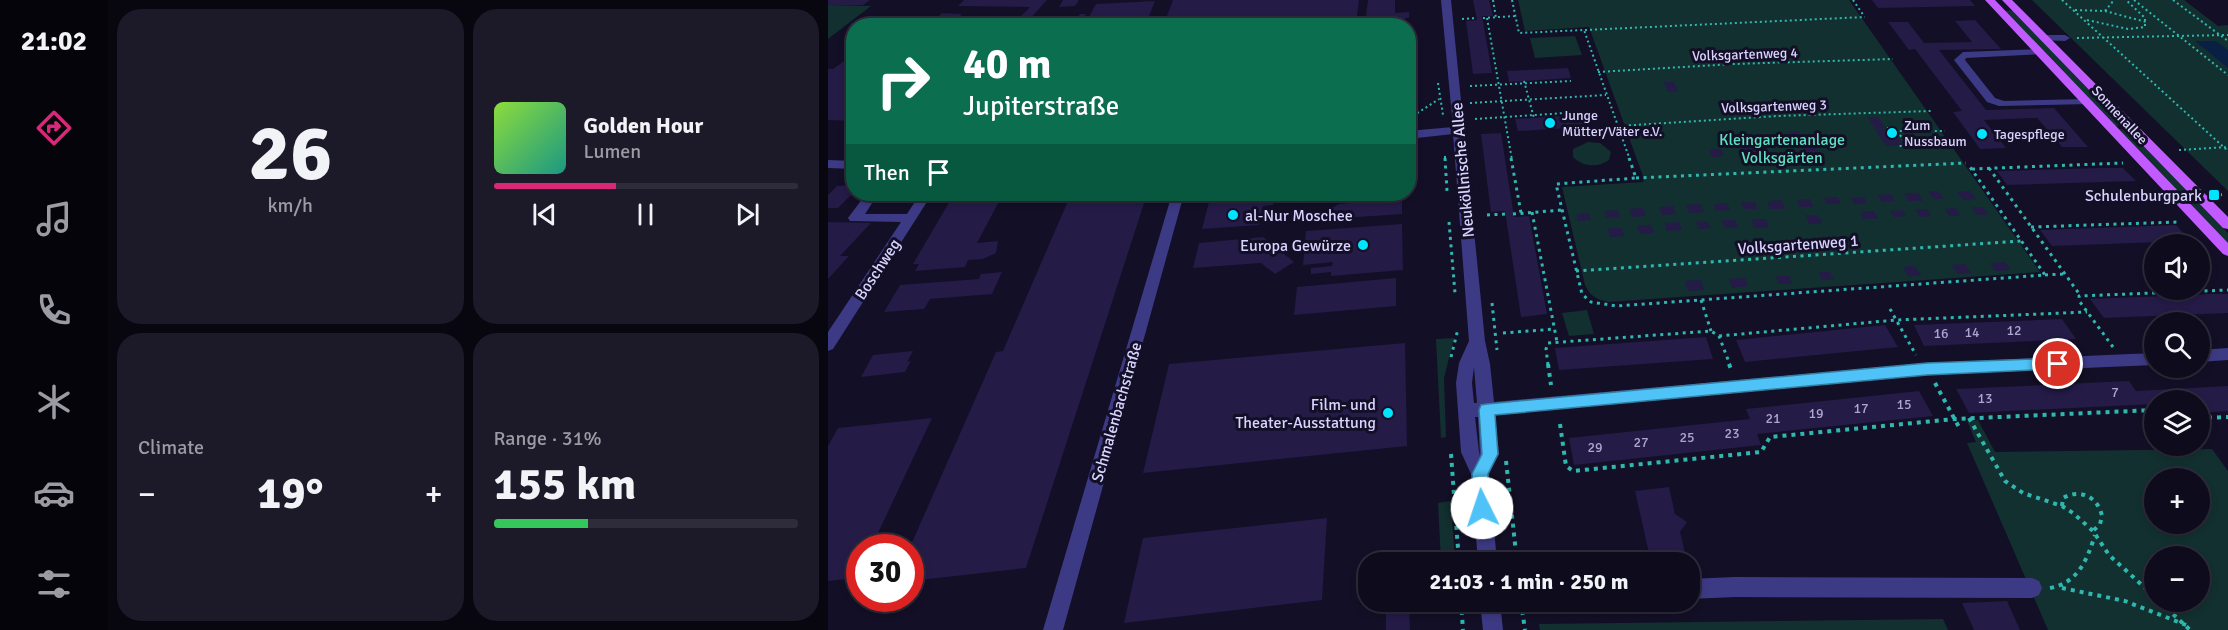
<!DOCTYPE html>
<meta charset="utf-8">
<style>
:root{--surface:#0e0b1c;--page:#1c1929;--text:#f1f3f6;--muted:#9b9ba3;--line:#2e2b3b;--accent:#db2777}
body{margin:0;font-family:Signika,sans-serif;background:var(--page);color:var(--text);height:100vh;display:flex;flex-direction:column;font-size:22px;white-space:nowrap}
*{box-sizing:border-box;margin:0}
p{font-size:20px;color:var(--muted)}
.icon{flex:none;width:33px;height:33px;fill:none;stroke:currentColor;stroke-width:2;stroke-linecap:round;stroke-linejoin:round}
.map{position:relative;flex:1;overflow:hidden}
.sheet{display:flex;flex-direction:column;gap:9px;padding:9px;background:#08060f;width:720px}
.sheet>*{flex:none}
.top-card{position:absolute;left:18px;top:18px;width:570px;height:183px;border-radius:24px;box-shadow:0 3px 9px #0003,0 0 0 2px var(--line);background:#0b6e4f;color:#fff;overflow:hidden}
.buttons{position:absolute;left:1316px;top:234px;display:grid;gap:12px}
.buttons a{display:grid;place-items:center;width:66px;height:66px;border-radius:50%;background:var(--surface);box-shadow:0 3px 9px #0003,0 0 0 2px var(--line);font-size:30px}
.speed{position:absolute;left:18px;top:534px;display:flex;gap:12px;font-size:30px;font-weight:700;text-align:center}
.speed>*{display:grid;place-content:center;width:78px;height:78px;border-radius:50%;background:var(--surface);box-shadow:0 3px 9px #0003,0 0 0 2px var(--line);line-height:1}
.speed .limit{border:9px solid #d22;background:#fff;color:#111}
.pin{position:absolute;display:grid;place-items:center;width:51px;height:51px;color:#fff;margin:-26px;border:3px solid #fff;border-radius:50%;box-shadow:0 2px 6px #0007}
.me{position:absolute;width:66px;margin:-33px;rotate:356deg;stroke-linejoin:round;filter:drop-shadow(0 0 4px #0008)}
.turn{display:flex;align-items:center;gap:21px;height:126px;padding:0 18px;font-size:27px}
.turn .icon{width:78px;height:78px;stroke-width:2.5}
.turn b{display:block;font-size:42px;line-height:51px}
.then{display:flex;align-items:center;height:57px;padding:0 18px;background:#0003;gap:12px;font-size:22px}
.big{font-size:45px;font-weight:800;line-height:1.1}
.sheet .widget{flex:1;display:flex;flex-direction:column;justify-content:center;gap:9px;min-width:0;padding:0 21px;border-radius:24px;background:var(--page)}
.sheet .dial{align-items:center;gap:0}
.dial b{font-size:78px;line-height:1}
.song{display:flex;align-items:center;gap:18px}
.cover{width:72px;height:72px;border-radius:9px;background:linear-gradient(135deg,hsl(90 70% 55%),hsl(170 70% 35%))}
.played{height:6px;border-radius:3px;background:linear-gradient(90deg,var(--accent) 40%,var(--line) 40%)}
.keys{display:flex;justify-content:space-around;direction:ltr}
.heat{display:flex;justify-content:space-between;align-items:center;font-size:33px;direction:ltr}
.charge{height:9px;border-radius:4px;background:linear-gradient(90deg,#34c759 31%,var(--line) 0)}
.sheet .tiles{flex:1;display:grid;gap:9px;grid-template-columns:repeat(2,1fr)}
.trip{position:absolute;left:530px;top:552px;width:342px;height:60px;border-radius:24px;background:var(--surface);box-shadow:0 3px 9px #0003,0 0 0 2px var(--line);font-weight:800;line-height:60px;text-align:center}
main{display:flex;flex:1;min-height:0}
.dock{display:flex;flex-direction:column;width:108px;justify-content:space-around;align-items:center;background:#06040b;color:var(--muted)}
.dock .icon{width:42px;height:42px}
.dock .active{color:var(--accent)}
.dock b{font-size:27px;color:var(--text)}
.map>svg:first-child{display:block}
.green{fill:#12302f;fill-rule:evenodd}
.water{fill:#0a1f44}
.building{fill:#241b47}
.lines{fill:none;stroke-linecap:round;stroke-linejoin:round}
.path-far2{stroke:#2fb8b0;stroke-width:2;stroke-dasharray:2 3;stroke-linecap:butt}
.path-far1{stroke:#2fb8b0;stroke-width:3;stroke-dasharray:3 4.5;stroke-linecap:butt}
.path{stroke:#2fb8b0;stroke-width:4;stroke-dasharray:4 5;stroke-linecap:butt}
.minor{fill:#3d3a85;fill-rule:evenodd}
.major{fill:#c25bff;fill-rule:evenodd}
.route{fill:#4fc3f7;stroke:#337fa1;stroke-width:1.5}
.poi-dot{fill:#00e5ff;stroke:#130f26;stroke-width:2}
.labels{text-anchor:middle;stroke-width:6;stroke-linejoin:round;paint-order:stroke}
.far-street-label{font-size:14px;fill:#d9d4ff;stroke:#130f26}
.far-poi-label{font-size:14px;fill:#d9d4ff;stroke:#130f26;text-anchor:start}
.number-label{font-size:14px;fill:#aca6d1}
.park-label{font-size:16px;fill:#5fe0c0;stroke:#130f26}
.street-label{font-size:16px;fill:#d9d4ff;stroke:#130f26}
.poi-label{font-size:16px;fill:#d9d4ff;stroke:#130f26;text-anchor:end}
</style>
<main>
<nav class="dock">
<b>21:02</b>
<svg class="icon active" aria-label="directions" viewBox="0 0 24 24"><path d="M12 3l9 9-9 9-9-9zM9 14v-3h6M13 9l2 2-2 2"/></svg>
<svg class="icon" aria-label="music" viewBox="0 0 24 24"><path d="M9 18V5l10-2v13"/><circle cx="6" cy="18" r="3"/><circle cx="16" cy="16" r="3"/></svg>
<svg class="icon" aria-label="phone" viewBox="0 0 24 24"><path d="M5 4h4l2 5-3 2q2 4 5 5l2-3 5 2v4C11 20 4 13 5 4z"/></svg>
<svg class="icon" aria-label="climate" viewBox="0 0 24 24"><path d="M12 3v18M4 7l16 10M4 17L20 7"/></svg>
<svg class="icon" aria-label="car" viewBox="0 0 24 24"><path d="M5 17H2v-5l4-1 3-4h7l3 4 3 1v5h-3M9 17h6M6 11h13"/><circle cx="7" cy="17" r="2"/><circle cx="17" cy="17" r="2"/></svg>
<svg class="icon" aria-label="filters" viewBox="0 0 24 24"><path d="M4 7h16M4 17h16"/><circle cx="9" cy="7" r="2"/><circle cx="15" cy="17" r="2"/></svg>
</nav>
<section class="sheet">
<div class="tiles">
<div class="widget dial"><b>26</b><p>km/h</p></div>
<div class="widget">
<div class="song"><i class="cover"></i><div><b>Golden Hour</b><p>Lumen</p></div></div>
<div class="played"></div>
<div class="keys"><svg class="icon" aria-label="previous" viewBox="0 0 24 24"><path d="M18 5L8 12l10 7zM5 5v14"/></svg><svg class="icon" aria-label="pause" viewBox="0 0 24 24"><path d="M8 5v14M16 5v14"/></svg><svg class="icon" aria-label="next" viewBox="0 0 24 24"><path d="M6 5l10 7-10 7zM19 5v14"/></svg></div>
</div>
<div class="widget"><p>Climate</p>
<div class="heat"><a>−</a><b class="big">19°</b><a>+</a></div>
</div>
<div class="widget"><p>Range · 31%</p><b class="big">155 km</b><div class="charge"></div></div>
</div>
</section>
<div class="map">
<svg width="1400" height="630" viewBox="0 0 1400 630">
<rect width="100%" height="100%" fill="#130f26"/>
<path class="green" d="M690,0H1021L1212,272L780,302C768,299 762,296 757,285L734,187L815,182L816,179L761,27L697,31Z
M1204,0H1356L1390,26L1400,25V191Z
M0,5L43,6L0,39Z
M1185,10L1297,126H1287L1177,11Z
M747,36L754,55L707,58L702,38Z
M1291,129H1300L1400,233V243Z
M760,142L772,143L783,152L781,160C770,168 755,167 745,157V149Z
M759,310L766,334L741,336L734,313Z
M626,338L616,378L618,437L613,438L608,339Z
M1150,420L1167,452L1384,449L1400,471V630H1220L1139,443L1148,442L1139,421ZM1326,478H1371V524H1326ZM1326,556H1371V602H1326Z
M623,501L627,562H613L610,503Z
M1115,619L1120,630H712L711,624Z"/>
<path class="water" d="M1367,41H1388L1400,50V68Z"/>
<path class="building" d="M0,0H42L35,5H0Z
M136,0H219L198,23H225L223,26H73L79,21H106L114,13L134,14L126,22H135L133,23L187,22L202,7L130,6Z
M235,0H251L247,6L231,7Z
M345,0H531L529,16H538L540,0H567V13L581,12V18H577V22H581V26H335Z
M645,0H661L665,16H654L664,73L645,74L638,21L649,20Z
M1044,0H1142L1147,6L1050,8Z
M327,1L319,21H310L308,26H298L300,22L257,24L268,4Z
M252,14H259L252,20L254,22L252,25L237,26L247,20Z
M1147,20L1173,49L1111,50L1158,110L1226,108L1260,147H1234L1209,118L1156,120L1178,148L1152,149L1125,112L1134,111L1087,49L1081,50L1060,22H1080L1096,43L1144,42L1127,21Z
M26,54V121L0,120V69H5Z
M740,68L743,78L681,82L679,71Z
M836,82H846L850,91L840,92Z
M754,115L757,127L690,131L687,119Z
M1040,117H1050L1057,128L1047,129Z
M1065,129L1075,145L1058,146L1048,130Z
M971,131L975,139H964L960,132Z
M673,133L686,217L701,216L719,314L693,317L677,211L663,212L653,134Z
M987,145L990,151H977L974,146Z
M924,147L927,154L913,155L911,148Z
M893,149L896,156L884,157L881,150Z
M1273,168H1295L1308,181L1179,185L1169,171Z
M25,185L26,192L10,208H0V195L9,186Z
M1100,191H1110L1116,199H1106Z
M1142,191L1148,199L1135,200L1129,192Z
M1076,193H1090L1095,201H1080Z
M126,194H175L149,243L170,241L168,253L155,259L140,260L137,267L87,271L91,264H85Z
M243,194H319L198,568L82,581V547L168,352L175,351Z
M383,194H447L445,205L435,206L431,225L374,229Z
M495,194H526V197L494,199Z
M574,194V214L515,218L502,209L511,204L558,200V196Z
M1063,194L1067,201L1054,202L1049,195Z
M1010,197L1013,204H999L996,198Z
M1023,197H1036L1039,203L1026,204Z
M982,199L985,207H972L969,200Z
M954,200L957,209H942L939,201Z
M913,202H927L929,209H916Z
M899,203L902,210L888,211L886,204Z
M873,204L876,212L861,213L858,205Z
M845,206L848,214L834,215L831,207Z
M1144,207H1155L1160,215H1149Z
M815,208L818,216L804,217L801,209Z
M1128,208L1133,216H1121L1117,209Z
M1087,209H1099L1103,216L1092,217Z
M790,210L792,217L778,218L776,211Z
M1074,210L1079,216L1066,217L1062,211Z
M1046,211L1050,219H1036L1032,212Z
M761,213L763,220L750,221L749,214Z
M977,215H990L994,223L981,224Z
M923,219H938L941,228H926Z
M894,220H907L910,228H897Z
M879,221L883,228L871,229L868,222Z
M0,222L43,223L12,256H21L0,279Z
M851,222L854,230L839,231L837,223Z
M574,224L575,270L503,276V272L483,274V268L504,266L505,262L475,265L478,231Z
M823,225L826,233L812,234L809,226Z
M1348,225L1363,241L1224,246L1212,230Z
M780,228H794L796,236L782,237Z
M435,237L466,262L447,274L433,263L365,268L371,243Z
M1177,262L1183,270L1167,271L1162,263Z
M1137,264L1143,273L1130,274L1123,265Z
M1087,266L1093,275L1081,277L1075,267Z
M174,272L164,294L102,299L96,309L56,312L72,285L151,279L153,274Z
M991,272H1002L1006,280H994Z
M948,276H961L964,284H951Z
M568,278V306L466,315L469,287Z
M917,278L920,286L904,288L901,279Z
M873,280L876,290L860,291L857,281Z
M1384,294H1400V313L1276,318L1262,299Z
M1234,319L1248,339L1096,346L1086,325Z
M1057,325L1070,347L917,362L908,340Z
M878,337L885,359L731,370L727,348Z
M577,343L579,446L315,473L341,364Z
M85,351L79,362L83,361L77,372L33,377L45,355Z
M1301,381L1308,391L1400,386V411L1371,413V400H1326V404L1141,413L1128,389Z
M1091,391L1105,416L929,434L933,445L746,465L741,438L922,419L918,409Z
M104,418L43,548H32V571L28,578L0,581V446L10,428Z
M841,487L847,514L859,522L852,532L859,561L823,562L807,491Z
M499,518L494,600L296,623L315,538Z
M1179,601L1192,630H1146L1134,603Z
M581,608L582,630H558V611Z"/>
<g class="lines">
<path class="path-far2" d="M665,0L668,18
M684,0L691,33L756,30L802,160
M1025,0L1036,16
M1234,0L1400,151
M1306,0L1400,75
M1345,0L1400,41
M1247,10L1277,11L1318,22
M1277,11L1286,0
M655,18L688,16
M659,18L684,160
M634,19L649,18
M1259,20L1300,29L1317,27V18L1298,0
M757,30L1037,17
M1249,38L1400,35
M770,72L906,64L1065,59
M696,81L706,118
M610,83L615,115
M642,86L743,81
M642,103L778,95
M585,116L611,99
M647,119L752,112
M791,126L949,116L1103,111
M1059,128H1068L1069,131H1117
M1069,131L1080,146H1070
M1351,150L1400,147
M617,156V160"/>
<path class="path-far1" d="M617,158L619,191
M683,158L693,213
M801,158L808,178L728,184L754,294L763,302L789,306L1217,275L1142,167
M1161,168L1252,295
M1144,169L1295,163
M808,178L1138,163
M1391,195L1398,194
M704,212L729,342
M685,214L734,210
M659,215L678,214
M621,222L627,293
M1203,227L1350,222
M748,271L1194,241
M1217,275L1236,274
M873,300L883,331
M664,303L669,350
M1062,309L1088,355
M675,333L727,329
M891,336L1068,320L1259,312
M1285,347L1252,302L1251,296L1400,290
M623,357L630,329
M720,365L718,349L720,343L883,331L891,336L902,365"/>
<path class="path" d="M720,364L723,385
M901,364L904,372
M1107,383L1132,429
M1141,418L1177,481L1195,493L1234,506L1245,513L1265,531L1281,555L1326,596
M1371,418L1400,417
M732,424L738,466L745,471L933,452L942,437L1127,419L1326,410
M623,454L631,562
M678,461L689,562
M1234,506L1235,498C1252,488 1270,497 1274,516L1272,524L1265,531
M1222,588C1250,583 1259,560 1267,535
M1234,588L1297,601L1358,625
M633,602L635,630
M693,602L697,630
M1332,602L1362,630"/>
<path class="minor" d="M613,0H623L657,341L662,364L666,402L1099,363L1326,353V365L1099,375L667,415L671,454L661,474L669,562H650L643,474L633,452L628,383L631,363L641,341L625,134L580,139V131L625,127ZM646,367L649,403H646L644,383ZM647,417H650L652,456L651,452Z
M1217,35H1237L1242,38L1237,41L1213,40L1212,38Z
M1211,49L1215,50V54L1138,58L1137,60L1167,98L1176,101L1259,99L1265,102L1263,104L1171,106L1159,102L1126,60L1135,52Z
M0,160L26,161V169L0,168Z
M38,194H50L37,214H79L92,194H104L5,349L0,351V332L73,222L22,221L20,218Z
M344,194H356L235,630H215Z
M1400,348V360L1371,362V350Z
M907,577L1204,578L1211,581L1214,588L1211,595L1204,598L907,597L861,599V579Z
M652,602H672L675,630H655Z"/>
<path class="major" d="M1157,0H1167L1400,243V256L1395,254Z
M1174,0H1184L1400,217V229L1395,228Z"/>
</g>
<path class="route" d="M1230,358L1235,360L1237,364L1235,368L1230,369L1099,375L667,415L670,454L660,474L662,508L660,514L654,516L648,514L646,508L644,474L654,454L651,410L653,405L659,404L1099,363Z"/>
<g class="poi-dot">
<circle cx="722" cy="123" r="6"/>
<circle cx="1064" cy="133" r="6"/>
<circle cx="1154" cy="134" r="6"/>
<rect x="1380" y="189" width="12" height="12" rx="3"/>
<circle cx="405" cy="215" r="6"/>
<circle cx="535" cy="245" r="6"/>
<circle cx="560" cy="413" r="6"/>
</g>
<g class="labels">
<g class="far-street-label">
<text transform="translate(917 54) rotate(-2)" y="5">Volksgartenweg 4</text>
<text transform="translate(946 106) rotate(-2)" y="5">Volksgartenweg 3</text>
<text transform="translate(1292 115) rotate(47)" y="5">Sonnenallee</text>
</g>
<g class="far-poi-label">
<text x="734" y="120">Junge<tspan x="734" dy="16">Mütter/Väter e.V.</tspan></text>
<text x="1076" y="130">Zum<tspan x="1076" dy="16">Nussbaum</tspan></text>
<text x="1166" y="139">Tagespflege</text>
</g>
<g class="number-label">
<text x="1186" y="335">12</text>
<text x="1144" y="337">14</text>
<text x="1113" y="338">16</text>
<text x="1287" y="397">7</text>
<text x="1157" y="403">13</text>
<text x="1076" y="409">15</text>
<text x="1033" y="413">17</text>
<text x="988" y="418">19</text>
<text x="945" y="423">21</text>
<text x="904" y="438">23</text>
<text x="859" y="442">25</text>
<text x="813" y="447">27</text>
<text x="767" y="452">29</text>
</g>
<g class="park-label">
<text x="954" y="145">Kleingartenanlage<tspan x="954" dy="18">Volksgärten</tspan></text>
</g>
<g class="street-label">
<text transform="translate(634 170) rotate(-95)" y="6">Neuköllnische Allee</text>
<text transform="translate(970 244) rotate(-4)" y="6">Volksgartenweg 1</text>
<text transform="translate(49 269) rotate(-57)" y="6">Boschweg</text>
<text transform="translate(288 412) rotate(-74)" y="6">Schmalenbachstraße</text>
</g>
<g class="poi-label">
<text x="1374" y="201">Schulenburgpark</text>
<text x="417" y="221" text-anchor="start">al-Nur Moschee</text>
<text x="523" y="251">Europa Gewürze</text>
<text x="548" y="410">Film- und<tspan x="548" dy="18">Theater-Ausstattung</tspan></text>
</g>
</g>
</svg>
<div class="buttons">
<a><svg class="icon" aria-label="sound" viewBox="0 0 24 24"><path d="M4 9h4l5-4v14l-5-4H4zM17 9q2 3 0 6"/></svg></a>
<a><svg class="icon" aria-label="search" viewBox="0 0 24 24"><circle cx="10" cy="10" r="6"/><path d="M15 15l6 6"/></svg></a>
<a><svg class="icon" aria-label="layers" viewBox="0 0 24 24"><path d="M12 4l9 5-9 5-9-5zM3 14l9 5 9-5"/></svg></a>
<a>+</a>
<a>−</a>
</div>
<div class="speed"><div class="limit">30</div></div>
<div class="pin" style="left:1230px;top:364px;background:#d93025"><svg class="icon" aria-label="arrive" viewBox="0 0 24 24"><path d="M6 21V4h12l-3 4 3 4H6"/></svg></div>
<svg class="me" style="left:654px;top:508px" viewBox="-20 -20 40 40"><circle r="19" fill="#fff"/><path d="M0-13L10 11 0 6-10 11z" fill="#4fc3f7"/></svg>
<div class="trip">21:03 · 1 min · 250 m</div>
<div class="top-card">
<div class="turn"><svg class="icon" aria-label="right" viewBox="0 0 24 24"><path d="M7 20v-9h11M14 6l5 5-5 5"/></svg><div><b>40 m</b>Jupiterstraße</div></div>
<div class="then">Then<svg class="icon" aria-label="arrive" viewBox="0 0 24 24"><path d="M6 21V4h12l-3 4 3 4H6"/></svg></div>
</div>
</div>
</main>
